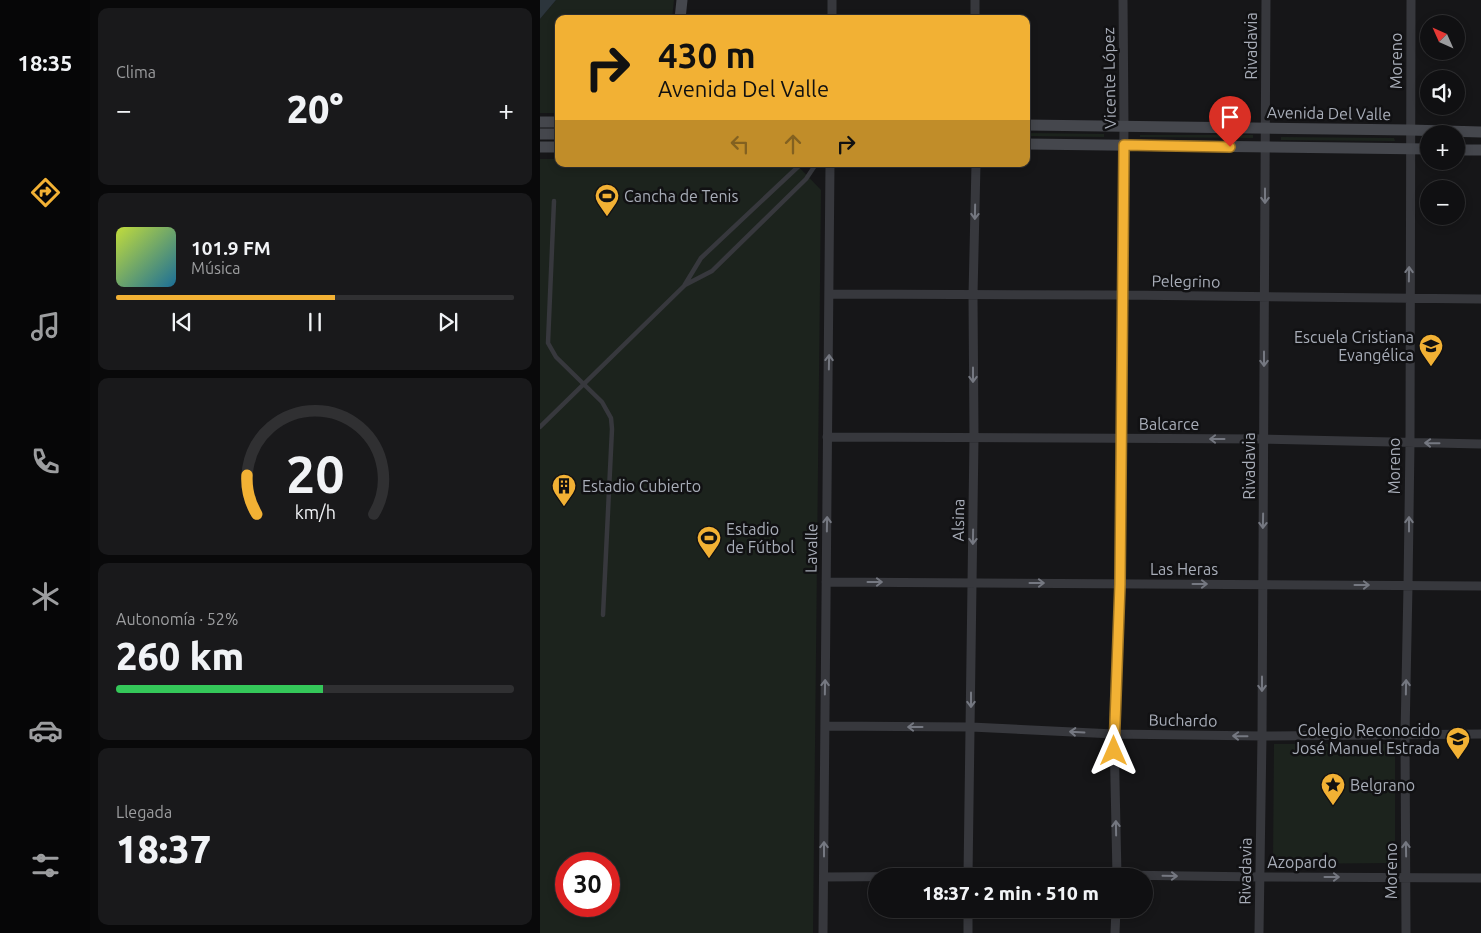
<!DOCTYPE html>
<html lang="es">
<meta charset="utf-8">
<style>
:root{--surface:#101012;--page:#19191b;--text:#f1f3f6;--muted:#9c9d9f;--line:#303032;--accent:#f2b134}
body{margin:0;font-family:Ubuntu,sans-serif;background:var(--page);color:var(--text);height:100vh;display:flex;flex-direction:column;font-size:19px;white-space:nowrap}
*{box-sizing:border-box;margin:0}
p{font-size:16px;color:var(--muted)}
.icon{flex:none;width:28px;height:28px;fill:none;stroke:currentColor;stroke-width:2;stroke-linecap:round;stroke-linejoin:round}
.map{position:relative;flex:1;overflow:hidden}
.details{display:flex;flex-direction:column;gap:8px;padding:8px;background:#09090a;width:450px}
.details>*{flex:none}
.guide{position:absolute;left:15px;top:15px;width:475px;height:152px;border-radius:10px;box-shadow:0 2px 8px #0003,0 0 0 1px var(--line);background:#f2b134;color:#111;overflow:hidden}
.needle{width:32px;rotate:315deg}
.controls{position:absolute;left:880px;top:15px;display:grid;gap:10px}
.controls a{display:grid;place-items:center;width:45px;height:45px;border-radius:50%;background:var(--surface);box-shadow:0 2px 8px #0003,0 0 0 1px var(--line);font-size:25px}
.speed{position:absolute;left:15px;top:852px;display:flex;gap:10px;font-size:25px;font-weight:700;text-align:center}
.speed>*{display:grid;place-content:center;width:65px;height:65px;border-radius:50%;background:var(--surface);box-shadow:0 2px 8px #0003,0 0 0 1px var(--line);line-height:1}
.speed .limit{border:8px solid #d22;background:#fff;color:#111}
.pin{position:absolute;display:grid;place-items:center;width:42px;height:42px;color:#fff;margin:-51px -21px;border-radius:50% 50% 50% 0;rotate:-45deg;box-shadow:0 0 5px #0007}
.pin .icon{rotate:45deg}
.me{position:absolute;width:55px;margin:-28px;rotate:0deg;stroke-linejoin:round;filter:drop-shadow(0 0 4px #0008)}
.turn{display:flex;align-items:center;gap:18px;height:105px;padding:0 20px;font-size:22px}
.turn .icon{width:65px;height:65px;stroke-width:2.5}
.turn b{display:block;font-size:35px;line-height:42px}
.lanes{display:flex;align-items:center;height:48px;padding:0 20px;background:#0003;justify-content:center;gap:25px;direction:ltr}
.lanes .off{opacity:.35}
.big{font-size:38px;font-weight:800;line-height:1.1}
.details .tile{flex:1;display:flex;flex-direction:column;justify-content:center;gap:8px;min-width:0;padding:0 18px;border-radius:10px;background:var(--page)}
.details .dial{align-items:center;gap:0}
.dial svg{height:130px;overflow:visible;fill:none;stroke:var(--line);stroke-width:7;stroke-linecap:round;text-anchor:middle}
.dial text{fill:var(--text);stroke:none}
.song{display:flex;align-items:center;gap:15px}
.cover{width:60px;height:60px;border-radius:8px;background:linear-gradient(135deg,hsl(70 70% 55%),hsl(200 70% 35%))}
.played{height:5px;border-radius:2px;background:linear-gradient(90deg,var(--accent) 55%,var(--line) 55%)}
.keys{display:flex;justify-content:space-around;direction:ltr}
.heat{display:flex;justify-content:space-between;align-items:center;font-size:28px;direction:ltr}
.charge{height:8px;border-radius:4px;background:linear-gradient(90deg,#34c759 52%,var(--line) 0)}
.trip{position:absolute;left:328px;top:868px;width:285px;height:50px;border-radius:25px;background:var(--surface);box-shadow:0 2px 8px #0003,0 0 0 1px var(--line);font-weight:800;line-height:50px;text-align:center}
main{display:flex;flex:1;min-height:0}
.tabs{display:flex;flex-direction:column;width:90px;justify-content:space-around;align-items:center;background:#060607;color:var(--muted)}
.tabs .icon{width:35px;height:35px}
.tabs .active{color:var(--accent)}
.tabs b{font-size:22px;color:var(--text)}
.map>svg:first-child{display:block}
.green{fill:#1c231d;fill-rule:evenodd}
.water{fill:#2c353c}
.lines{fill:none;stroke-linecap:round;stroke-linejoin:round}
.lane{stroke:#37383d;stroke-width:4.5}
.street{stroke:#37383d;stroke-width:9}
.secondary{stroke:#45474d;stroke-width:11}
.oneway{stroke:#757881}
.route-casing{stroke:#9d7322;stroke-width:12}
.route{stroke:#f2b134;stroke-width:9}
.labels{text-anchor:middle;stroke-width:5;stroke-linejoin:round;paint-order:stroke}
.street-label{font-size:16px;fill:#a8adb8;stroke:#111113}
.poi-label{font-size:16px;fill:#a8adb8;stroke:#111113;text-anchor:start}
</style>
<main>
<nav class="tabs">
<b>18:35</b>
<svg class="icon active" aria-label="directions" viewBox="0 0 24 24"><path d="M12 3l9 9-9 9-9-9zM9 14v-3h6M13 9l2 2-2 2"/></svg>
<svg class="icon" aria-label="music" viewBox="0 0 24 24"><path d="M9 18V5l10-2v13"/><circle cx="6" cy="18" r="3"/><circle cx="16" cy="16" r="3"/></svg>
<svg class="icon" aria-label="phone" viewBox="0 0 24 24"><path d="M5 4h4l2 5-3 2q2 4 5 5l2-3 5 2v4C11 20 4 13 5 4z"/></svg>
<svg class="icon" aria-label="climate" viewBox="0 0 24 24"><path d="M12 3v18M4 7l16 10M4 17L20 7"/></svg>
<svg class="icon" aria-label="car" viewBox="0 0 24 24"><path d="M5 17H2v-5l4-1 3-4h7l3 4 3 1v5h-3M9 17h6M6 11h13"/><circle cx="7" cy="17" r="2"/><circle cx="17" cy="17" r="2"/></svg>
<svg class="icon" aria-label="filters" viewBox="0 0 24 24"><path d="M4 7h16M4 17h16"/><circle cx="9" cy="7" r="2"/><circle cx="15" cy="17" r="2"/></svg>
</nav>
<section class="details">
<div class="tile"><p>Clima</p>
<div class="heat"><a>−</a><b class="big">20°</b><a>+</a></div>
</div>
<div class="tile">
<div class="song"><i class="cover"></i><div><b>101.9 FM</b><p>Música</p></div></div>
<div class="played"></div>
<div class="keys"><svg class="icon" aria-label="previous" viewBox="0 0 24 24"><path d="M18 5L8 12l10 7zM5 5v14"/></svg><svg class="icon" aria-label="pause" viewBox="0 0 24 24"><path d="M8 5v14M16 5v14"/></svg><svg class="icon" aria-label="next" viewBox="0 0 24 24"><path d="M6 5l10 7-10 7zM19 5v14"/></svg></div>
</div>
<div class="tile dial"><svg viewBox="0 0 100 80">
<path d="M14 69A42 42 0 1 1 86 69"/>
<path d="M14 69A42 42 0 0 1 8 45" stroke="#f2b134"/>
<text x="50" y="56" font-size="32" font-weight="700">20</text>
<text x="50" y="72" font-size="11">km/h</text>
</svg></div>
<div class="tile"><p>Autonomía · 52%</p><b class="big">260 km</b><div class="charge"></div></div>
<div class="tile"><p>Llegada</p><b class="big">18:37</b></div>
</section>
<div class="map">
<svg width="941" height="933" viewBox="0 0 941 933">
<rect width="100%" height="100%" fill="#161618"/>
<path class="green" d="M16,0H134L132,19H19V113H0V19Z
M486,133L564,134V137L486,136Z
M600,135H713V138L600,137Z
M741,137L854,138L855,141L741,140Z
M0,159H19V164H256L281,190L273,933H0ZM26,864H69V906H26Z
M734,744H855V863L733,864Z"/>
<path class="water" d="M0,0H16L0,19Z"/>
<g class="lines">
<path class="lane" d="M14,201L8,343L16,357L62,402L71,418L72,429L63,615
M145,285L172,271L266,179L276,164
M0,427L144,286L161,258L261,164"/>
<path class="street" d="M435,0V19
M292,19V0
M290,294L583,295L941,299
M287,437L724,439L941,444
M286,582L941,586
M285,726L431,727L574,734L722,736L941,734
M428,876L434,438L433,295L436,164
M577,876L574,734L580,584L584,125L583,0
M284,877L577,875L720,877L941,878
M428,909V933
M283,933L290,164
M575,933L576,909
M719,933L722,736L726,0
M866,933L865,735L868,586L870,443L871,0"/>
<path class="secondary" d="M140,19L142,0
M0,122H19
M486,125L870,130L941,132
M0,134H19
M486,144L889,149
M0,147H19
M916,150H941"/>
</g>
<defs><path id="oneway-shaft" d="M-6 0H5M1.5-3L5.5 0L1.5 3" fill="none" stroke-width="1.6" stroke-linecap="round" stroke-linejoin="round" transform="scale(1.25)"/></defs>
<g class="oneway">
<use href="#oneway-shaft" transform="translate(725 196) rotate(90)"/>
<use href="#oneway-shaft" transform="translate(435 212) rotate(91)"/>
<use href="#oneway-shaft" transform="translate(869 274) rotate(-89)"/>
<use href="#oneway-shaft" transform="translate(724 359) rotate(90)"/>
<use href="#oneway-shaft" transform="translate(289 362) rotate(-89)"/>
<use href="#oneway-shaft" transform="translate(433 375) rotate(90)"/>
<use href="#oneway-shaft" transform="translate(677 439) rotate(-180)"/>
<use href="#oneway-shaft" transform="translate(892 443) rotate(-179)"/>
<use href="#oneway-shaft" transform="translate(723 521) rotate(91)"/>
<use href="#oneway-shaft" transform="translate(287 524) rotate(-89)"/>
<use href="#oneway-shaft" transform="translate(869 524) rotate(-90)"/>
<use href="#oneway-shaft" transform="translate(433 537) rotate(91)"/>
<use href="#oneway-shaft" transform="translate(335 582)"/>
<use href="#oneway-shaft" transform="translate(497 583)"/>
<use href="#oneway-shaft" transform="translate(660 584)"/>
<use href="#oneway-shaft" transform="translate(822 585)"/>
<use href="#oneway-shaft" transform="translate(722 684) rotate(90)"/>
<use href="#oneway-shaft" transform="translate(285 687) rotate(-89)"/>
<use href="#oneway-shaft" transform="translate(866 687) rotate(-89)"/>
<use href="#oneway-shaft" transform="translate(431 700) rotate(90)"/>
<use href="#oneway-shaft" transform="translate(375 727) rotate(-180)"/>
<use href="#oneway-shaft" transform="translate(537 732) rotate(-177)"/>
<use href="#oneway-shaft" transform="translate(700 736) rotate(-179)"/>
<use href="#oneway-shaft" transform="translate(576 828) rotate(-91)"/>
<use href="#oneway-shaft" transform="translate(284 849) rotate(-90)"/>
<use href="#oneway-shaft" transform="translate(866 849) rotate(-91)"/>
<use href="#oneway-shaft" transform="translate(630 876) rotate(1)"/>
<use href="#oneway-shaft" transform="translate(792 877)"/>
</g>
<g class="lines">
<defs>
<path id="route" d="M574,751L580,584L584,145L690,147"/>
</defs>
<use href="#route" class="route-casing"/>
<use href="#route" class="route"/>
</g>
<defs>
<symbol id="stadium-pin" viewBox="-11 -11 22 30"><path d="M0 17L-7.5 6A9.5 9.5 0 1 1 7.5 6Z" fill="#f2b134" stroke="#111113"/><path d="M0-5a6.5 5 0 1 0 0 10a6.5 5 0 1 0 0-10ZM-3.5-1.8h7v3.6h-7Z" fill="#111"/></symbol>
<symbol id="school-pin" viewBox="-11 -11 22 30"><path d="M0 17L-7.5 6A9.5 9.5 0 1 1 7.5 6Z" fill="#f2b134" stroke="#111113"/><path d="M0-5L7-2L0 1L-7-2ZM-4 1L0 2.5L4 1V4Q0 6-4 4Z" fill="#111"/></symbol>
<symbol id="building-pin" viewBox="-11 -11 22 30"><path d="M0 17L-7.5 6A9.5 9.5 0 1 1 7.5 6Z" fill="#f2b134" stroke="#111113"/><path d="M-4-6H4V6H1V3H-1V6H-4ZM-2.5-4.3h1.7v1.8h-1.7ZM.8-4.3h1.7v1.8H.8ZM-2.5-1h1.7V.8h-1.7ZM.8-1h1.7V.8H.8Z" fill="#111"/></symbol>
<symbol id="sight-pin" viewBox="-11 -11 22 30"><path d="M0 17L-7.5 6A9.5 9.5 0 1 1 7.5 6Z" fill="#f2b134" stroke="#111113"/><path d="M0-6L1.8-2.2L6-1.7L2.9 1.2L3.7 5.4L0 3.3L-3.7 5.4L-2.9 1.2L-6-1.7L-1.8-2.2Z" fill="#111"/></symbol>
</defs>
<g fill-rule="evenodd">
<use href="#stadium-pin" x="53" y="182" width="28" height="38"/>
<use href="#school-pin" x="877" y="332" width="28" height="38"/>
<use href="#building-pin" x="10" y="472" width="28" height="38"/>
<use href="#stadium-pin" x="155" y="524" width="28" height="38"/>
<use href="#school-pin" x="904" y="725" width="28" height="38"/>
<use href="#sight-pin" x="779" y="771" width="28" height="38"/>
</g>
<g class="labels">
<g class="street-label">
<text transform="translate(711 46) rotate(-90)" y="6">Rivadavia</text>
<text transform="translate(856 61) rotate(-90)" y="6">Moreno</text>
<text transform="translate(569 78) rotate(-91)" y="6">Vicente López</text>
<text transform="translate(789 113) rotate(1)" y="6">Avenida Del Valle</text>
<text transform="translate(646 281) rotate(1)" y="6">Pelegrino</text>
<text x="629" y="430">Balcarce</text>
<text transform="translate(709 466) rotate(-90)" y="6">Rivadavia</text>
<text transform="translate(854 466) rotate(-90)" y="6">Moreno</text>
<text transform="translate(418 520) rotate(-89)" y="6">Alsina</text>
<text transform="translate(271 548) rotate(-89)" y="6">Lavalle</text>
<text x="644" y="575">Las Heras</text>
<text transform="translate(643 720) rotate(1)" y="6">Buchardo</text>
<text x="762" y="868">Azopardo</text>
<text transform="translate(705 871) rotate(-89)" y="6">Rivadavia</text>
<text transform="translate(851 871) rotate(-90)" y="6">Moreno</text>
</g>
<g class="poi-label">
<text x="84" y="202">Cancha de Tenis</text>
<text x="874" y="343" text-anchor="end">Escuela Cristiana<tspan x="874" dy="18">Evangélica</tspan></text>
<text x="42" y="492">Estadio Cubierto</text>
<text x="186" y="535">Estadio<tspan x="186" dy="18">de Fútbol</tspan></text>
<text x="900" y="736" text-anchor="end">Colegio Reconocido<tspan x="900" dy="18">José Manuel Estrada</tspan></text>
<text x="810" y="791">Belgrano</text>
</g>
</g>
</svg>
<div class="controls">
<a><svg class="needle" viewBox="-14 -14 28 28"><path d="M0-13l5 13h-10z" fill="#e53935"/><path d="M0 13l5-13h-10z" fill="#9c9d9f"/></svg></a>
<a><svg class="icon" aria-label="sound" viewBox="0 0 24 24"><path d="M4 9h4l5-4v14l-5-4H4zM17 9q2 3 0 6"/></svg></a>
<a>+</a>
<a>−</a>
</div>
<div class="speed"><div class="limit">30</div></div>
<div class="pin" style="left:690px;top:147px;background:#d93025"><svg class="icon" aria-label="arrive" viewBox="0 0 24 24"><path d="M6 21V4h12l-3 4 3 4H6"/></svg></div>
<svg class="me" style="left:574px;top:751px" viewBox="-20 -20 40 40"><path d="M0-17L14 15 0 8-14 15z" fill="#f2b134" stroke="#fff" stroke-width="4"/></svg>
<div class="trip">18:37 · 2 min · 510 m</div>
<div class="guide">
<div class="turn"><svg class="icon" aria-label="right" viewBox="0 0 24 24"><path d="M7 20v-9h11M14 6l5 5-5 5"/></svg><div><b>430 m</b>Avenida Del Valle</div></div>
<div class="lanes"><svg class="icon off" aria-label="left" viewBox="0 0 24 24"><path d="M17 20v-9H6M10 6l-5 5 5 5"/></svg><svg class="icon off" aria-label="ahead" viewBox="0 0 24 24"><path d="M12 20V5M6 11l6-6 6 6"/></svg><svg class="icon" aria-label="right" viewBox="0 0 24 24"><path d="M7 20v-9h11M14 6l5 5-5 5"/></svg></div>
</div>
</div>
</main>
